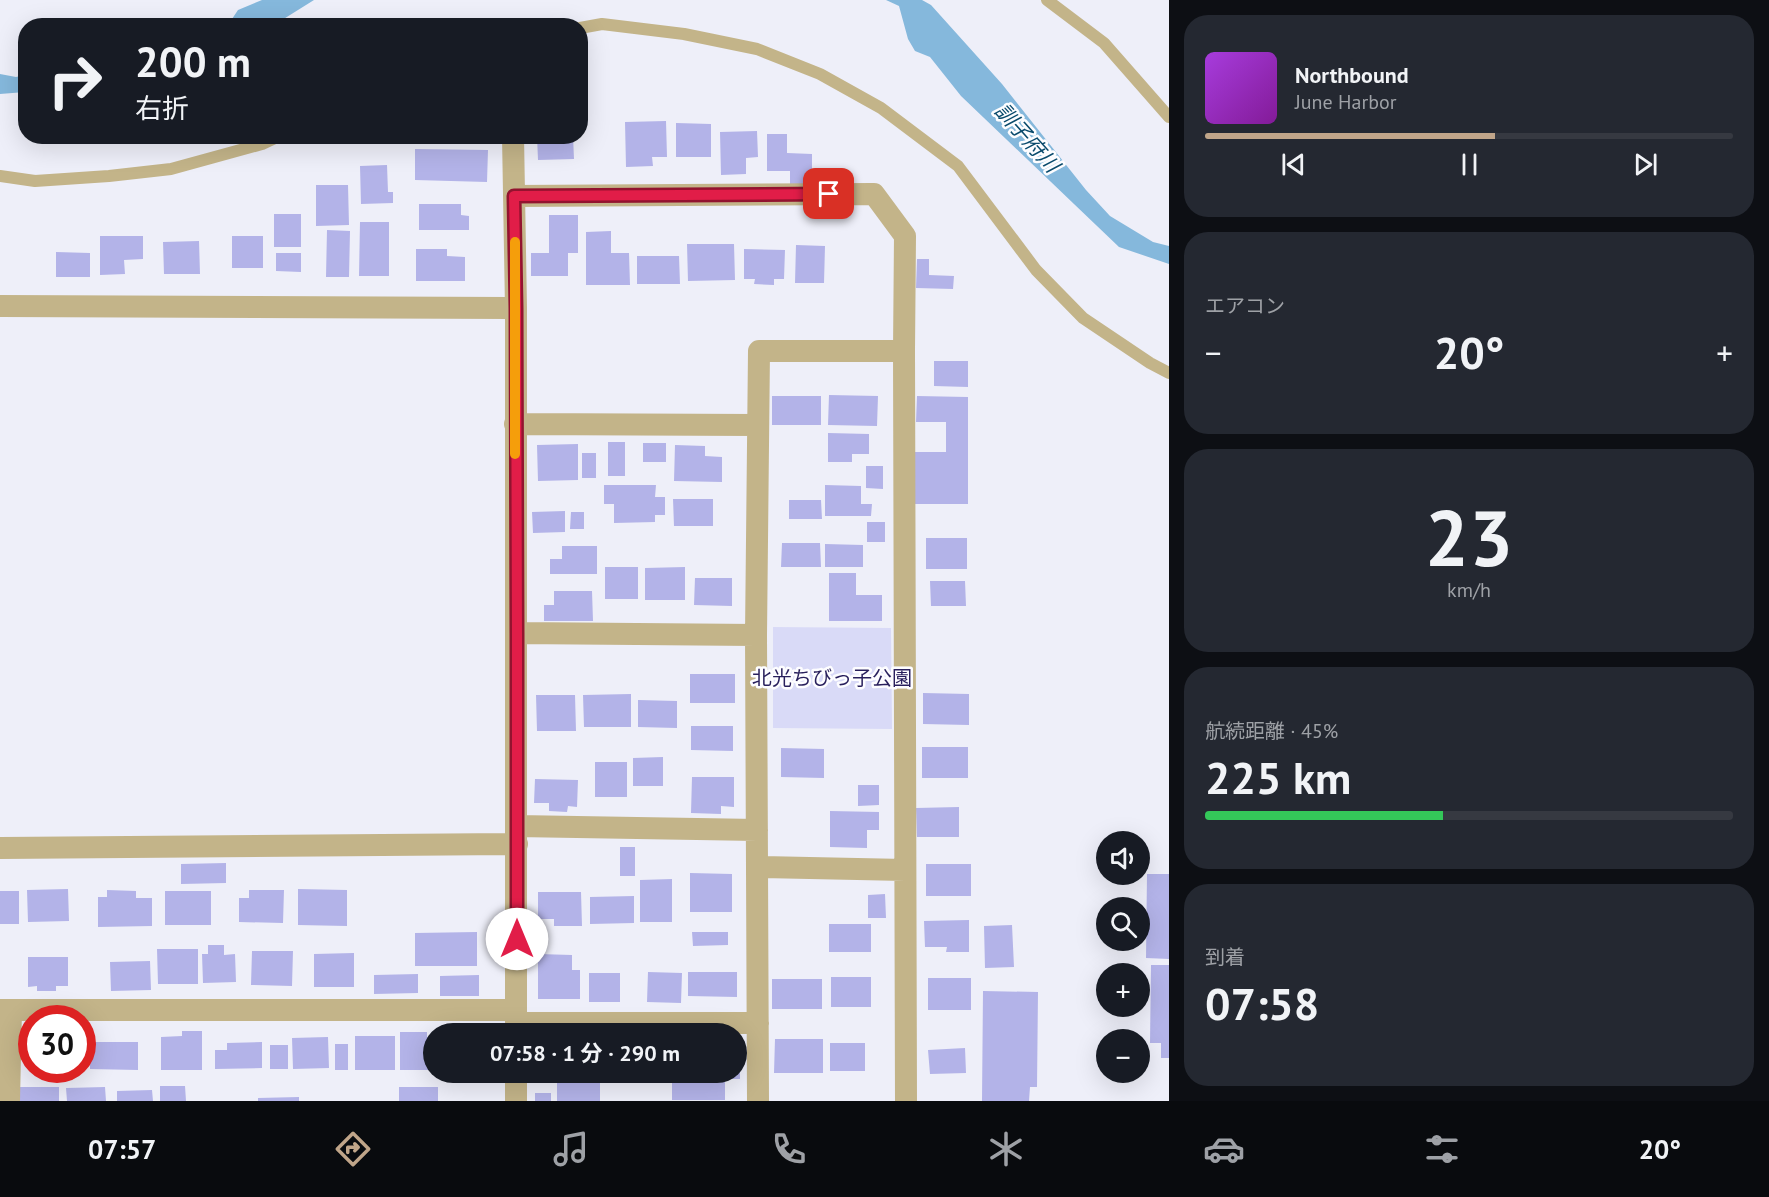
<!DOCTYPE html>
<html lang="ja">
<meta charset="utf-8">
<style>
:root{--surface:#171b24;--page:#242831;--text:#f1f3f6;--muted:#9ea1a6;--line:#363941;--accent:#c0a589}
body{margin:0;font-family:"PT Sans","Noto Sans JP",sans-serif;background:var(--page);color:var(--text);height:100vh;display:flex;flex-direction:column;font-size:22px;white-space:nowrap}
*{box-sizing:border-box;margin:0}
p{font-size:20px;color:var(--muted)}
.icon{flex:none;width:33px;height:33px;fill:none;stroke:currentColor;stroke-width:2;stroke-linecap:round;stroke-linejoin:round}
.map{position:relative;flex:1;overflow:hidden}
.details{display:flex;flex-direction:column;gap:15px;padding:15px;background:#0d0f14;width:600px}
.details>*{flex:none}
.top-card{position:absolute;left:18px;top:18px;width:570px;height:126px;border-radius:24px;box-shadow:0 6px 24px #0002;background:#171b24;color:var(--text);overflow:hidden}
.tools{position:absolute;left:1096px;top:831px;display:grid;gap:12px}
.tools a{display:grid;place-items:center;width:54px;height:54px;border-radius:50%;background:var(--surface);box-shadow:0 6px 24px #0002;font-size:30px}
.speed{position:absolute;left:18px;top:1005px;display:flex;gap:12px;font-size:30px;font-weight:700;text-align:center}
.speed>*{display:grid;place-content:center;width:78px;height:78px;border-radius:50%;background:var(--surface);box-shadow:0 6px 24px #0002;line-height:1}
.speed .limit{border:9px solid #d22;background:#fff;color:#111}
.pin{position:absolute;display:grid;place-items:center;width:51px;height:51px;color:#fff;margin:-26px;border-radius:12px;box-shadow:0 3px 9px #0006}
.me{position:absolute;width:66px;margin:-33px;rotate:0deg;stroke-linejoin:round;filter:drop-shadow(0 0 4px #0008)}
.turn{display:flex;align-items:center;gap:21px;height:126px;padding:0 18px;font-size:27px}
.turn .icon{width:78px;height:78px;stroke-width:2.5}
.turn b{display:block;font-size:42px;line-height:51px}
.big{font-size:45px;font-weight:700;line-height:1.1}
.details .card{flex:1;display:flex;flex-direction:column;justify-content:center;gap:9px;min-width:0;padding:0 21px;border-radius:24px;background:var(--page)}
.details .dial{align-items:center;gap:0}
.dial b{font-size:78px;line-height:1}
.song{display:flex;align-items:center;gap:18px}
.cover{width:72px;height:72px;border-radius:9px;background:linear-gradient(135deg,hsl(280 70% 55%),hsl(290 70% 35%))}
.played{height:6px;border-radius:3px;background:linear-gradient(90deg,var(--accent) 55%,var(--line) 55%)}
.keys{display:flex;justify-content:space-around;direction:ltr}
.heat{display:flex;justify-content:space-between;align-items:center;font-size:33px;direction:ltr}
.charge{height:9px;border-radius:4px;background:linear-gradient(90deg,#34c759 45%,var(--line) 0)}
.trip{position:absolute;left:423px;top:1023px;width:324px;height:60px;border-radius:30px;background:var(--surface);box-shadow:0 6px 24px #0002;font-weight:700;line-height:60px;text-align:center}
.dock{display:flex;height:96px;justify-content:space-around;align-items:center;background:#090b0e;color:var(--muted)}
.dock .icon{width:42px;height:42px}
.dock .on{color:var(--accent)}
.dock b{font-size:27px;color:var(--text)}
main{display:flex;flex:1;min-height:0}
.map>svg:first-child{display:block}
.green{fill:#d9daf7}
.water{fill:#85b8dc}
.building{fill:#b3b3e8}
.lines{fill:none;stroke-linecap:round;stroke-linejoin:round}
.lane{stroke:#c3b489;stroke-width:12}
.street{stroke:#c3b489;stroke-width:22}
.route-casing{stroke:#92132f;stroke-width:15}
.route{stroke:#e11d48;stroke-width:10}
.slow{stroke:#f59e0b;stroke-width:10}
.labels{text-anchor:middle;stroke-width:5;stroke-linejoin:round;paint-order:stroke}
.park-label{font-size:20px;fill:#281f5c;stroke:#fdfdff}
.water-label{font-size:21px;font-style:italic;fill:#094a6c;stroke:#fdfdff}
</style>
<main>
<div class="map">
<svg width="1169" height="1101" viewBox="0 0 1169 1101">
<rect width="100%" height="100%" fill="#eeeff9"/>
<path class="green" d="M773,627L891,628L892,729L773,728Z"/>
<path class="water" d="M262,0H314L274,25H228L238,10Z
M886,0H922L931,5L1002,84L1086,190L1110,216L1153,242L1169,246V264L1119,247L1074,204L961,96L930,57L915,51L908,39L899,6Z
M0,74L16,77L25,75V92L0,94Z"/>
<path class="building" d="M666,121L667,157H652L653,166L626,167L625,122Z
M676,123L711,124V157H676Z
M757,131L758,157L746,158V174L721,175L720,132Z
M767,134H787V153L812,154V186H790V171H767Z
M537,136H573L574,159L538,160Z
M415,149L488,150L487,182L415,180Z
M387,165L388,192H393V203L361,204L360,166Z
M316,185H348L349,225L316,226Z
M419,204H461V215L469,216V230H419Z
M274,214H301V247H274Z
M549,215H578V253H568V276H531V253H549Z
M360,222H389V276H359Z
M327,230L350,231L349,277H326Z
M611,231V253H629L630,285H586V232Z
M100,236H143V259L124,260L125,274L100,275Z
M232,236H263V268H232Z
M199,241L200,274H164L163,242Z
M687,244H734L735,280L688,281Z
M796,245L825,246L824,283H795Z
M416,249H447V256L465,257V281H416Z
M744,249L785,250L784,279H774V285L754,284L755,279H744Z
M56,252L90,253V277H56Z
M276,253H301V272L276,271Z
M637,256H679L680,284H637Z
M917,259H929V275L954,276L953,289L916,288Z
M934,361H968V387L934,386Z
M829,395L878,396L877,426L828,425Z
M772,396H821V425H772Z
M917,396L968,397V504H915V452H946V422H916Z
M828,433L869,434V454H852V462H828Z
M608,442H625V476H608Z
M643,443H666V462H643Z
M578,444V480L538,481L537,445Z
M675,445L705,446V456L722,457V482L674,481Z
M582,453H596V478H582Z
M866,466H883V489L866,488Z
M604,485H656L655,497H665V515H655V522L614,523V504H604Z
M825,485L861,486V504H872L871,516H825Z
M673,499H713V526H674Z
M789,500H821L822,519H789Z
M565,511V532L533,533L532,512Z
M571,512H584V529H570Z
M867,522H885V542H867Z
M926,538H967V569H926Z
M782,543H820L821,567H781Z
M825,544L863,545V567H825Z
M562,546H597V574H550V559H562Z
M605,567H638V599H605Z
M685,567V600H645V568Z
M829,573H856V595H882V621H829Z
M695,578H732V606L694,605Z
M930,581H965L966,606H931Z
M554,591H592L593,621H544V605H554Z
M690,674H735V703H690Z
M923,693L969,694V725L923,724Z
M631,694V727H584L583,695Z
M536,695H575L576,731H537Z
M638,700L677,701V728L638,727Z
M691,726H733V751L691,750Z
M922,747H968V778H922Z
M781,748L824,749V778L781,777Z
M663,757V786H633V758Z
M595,762H627V797H595Z
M692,777H734V807L721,806V814L691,813Z
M535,779L578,780L577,807L568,806L567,812L549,811V803H534Z
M858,785H879V805L858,806Z
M959,807V837H917L916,808Z
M830,811L879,812V830H867V848L830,847Z
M620,847H635V876H620Z
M226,863V883L181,884V864Z
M926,864H971V896H926Z
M690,873L732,874V912H690Z
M1147,874H1169V959L1146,958Z
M672,879V922H640V880Z
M68,889L69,921L28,922L27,890Z
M298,889L347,890V926L298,925Z
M107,890L136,891V898H152V926L98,927V897H107Z
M249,890H284L283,923L239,922V898H249Z
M0,891H19V924H0Z
M165,891H211V925H165Z
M538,892H581L582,926H554V919H538Z
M885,894L886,918H868V895Z
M634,896V923L590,924V897Z
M969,920V952H946L947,947H925L924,921Z
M829,924H871V952H829Z
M1012,925L1014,967L985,968L984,926Z
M477,932V966H415V933Z
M692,932H728V945L693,946Z
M208,945H224V955L235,954L236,982L203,983L202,954H208Z
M157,949H198V984H158Z
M252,951H293L292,986L251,985Z
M354,953V987H314V954Z
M538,954L572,955V970H580V999H538Z
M28,957H68V986H56V991H37V986L28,987Z
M150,961L151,990L111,991L110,962Z
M1151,965H1169V1058H1161V1043H1150Z
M648,972L682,973L681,1003L647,1002Z
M688,972H737V997L688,996Z
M589,973H620V1002H589Z
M418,974V993L374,994V975Z
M479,975V996H440V976Z
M831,977H871V1007H831Z
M928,978H971V1010H928Z
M772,979H822V1009H772Z
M983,991L1038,992L1037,1087H1030L1029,1101H982Z
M182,1031H202V1070H161V1037L182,1036Z
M400,1032H427V1037H434V1070H400Z
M355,1036H395V1070H355Z
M328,1037L329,1068L293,1069L292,1038Z
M775,1039H823V1073H774Z
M90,1042H138V1070L90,1069Z
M262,1042V1068L215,1069V1050H227V1043Z
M830,1043H865V1071H830Z
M335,1044H348V1070H335Z
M270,1045H288V1069H270Z
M965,1048L966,1073L930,1074L928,1050Z
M736,1059H740V1079H719V1072H736Z
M672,1072H714V1082H725V1100H672Z
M557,1075H600V1101H557Z
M160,1086H185L186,1101H160Z
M19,1087H59V1101H19Z
M105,1087L106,1101H67L66,1088Z
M399,1087H438V1101H399Z
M152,1090L153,1101H117V1091Z
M535,1093H551V1101H535Z
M299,1097V1101H258V1098Z"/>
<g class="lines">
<path class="lane" d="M1047,0L1104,43L1169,117
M580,28L602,24L684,34L757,49L820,74L881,108L958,166L1036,270L1083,318L1150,363L1169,373
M0,176L35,181L109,176L171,169L262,144L279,136"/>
<path class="street" d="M513,136L516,308V1034
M514,196L874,194L905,236L904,351L906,1101
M0,306L516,308
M515,424L757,425
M517,633L756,635
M517,826L757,830
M0,848L517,844
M757,867L905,870
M0,1010H516
M517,1023H758
M9,1101L11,1010
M516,1101V1072
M758,1101L756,635L759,351H904"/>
</g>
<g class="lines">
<defs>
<path id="route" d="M517,939V633L516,308L514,196L829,194"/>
</defs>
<use href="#route" class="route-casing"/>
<use href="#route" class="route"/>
<path class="slow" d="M515,242V454"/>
</g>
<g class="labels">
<g class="park-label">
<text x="832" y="685">北光ちびっ子公園</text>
</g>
<g class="water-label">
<text transform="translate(1027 138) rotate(48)" y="7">訓子府川</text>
</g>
</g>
</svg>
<div class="tools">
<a><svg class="icon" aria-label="sound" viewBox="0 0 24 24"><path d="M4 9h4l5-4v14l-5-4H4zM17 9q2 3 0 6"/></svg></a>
<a><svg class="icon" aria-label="search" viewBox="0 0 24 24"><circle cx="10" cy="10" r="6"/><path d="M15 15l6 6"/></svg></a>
<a>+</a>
<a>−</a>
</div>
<div class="speed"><div class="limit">30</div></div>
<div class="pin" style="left:829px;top:194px;background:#d93025"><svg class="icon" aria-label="arrive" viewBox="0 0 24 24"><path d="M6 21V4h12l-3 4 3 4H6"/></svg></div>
<svg class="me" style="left:517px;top:939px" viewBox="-20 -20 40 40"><circle r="19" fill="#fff"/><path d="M0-13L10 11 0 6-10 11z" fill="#e11d48"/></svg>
<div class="trip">07:58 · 1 分 · 290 m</div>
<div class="top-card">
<div class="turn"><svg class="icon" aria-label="right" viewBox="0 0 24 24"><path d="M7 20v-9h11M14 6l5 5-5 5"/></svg><div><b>200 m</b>右折</div></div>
</div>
</div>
<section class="details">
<div class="card">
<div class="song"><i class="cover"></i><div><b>Northbound</b><p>June Harbor</p></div></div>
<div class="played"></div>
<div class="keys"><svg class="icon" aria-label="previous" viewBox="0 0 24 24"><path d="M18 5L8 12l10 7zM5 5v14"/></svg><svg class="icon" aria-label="pause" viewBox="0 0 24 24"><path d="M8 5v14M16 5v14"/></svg><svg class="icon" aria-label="next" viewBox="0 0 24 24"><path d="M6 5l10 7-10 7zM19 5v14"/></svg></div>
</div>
<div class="card"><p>エアコン</p>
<div class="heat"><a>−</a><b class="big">20°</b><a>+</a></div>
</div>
<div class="card dial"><b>23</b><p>km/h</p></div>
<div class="card"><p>航続距離 · 45%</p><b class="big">225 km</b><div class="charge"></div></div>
<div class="card"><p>到着</p><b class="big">07:58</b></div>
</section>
</main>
<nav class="dock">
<b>07:57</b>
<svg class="icon on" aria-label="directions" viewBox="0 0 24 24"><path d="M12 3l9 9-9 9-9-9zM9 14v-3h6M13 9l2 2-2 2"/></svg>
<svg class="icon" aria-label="music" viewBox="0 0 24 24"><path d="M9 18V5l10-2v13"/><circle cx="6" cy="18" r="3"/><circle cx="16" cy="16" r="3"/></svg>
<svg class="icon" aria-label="phone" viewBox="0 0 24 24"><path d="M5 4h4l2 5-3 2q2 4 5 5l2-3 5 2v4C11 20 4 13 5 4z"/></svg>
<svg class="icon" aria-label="climate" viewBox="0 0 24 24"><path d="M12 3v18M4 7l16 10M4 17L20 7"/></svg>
<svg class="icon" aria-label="car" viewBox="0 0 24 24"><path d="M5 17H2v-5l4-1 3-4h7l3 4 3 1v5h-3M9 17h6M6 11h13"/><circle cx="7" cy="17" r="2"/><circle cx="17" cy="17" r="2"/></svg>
<svg class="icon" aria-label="filters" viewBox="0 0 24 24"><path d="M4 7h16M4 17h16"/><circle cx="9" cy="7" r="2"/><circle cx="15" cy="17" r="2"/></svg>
<b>20°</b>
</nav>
